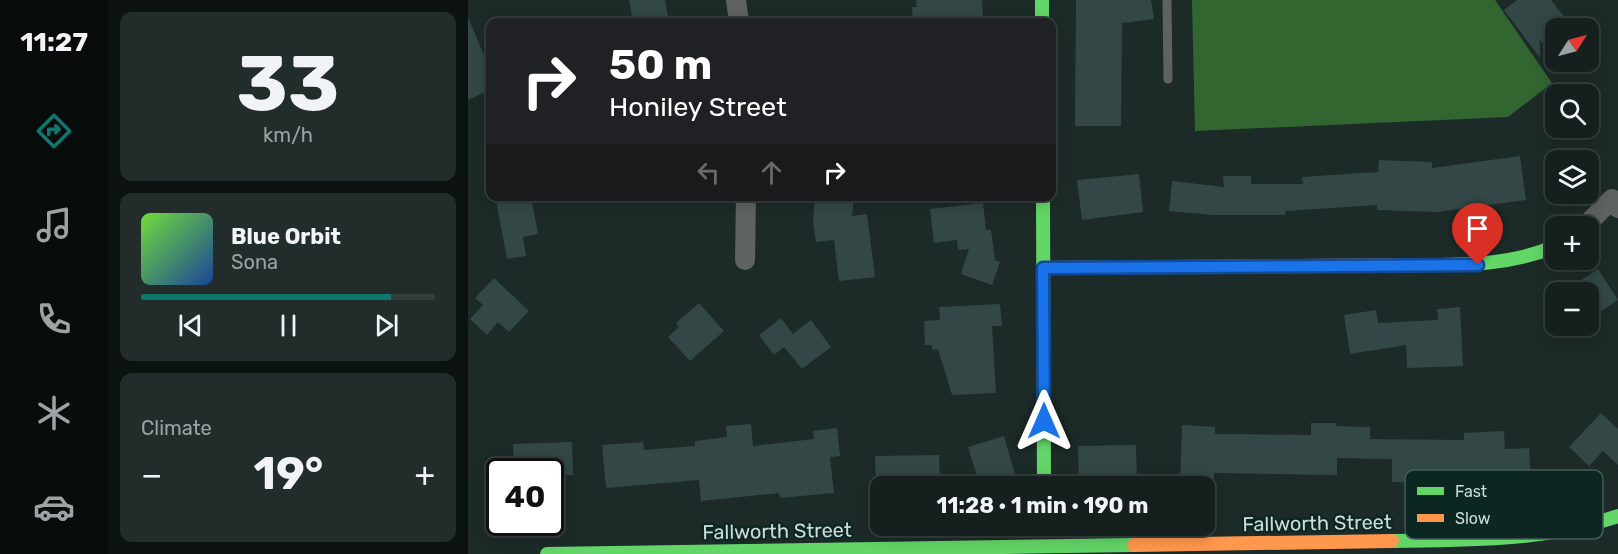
<!DOCTYPE html>
<meta charset="utf-8">
<style>
:root{--surface:#15201e;--page:#222d2b;--text:#f1f3f6;--muted:#9da3a4;--line:#343e3c;--accent:#0f766e}
body{margin:0;font-family:Rubik,sans-serif;background:var(--page);color:var(--text);height:100vh;display:flex;flex-direction:column;font-size:22px;white-space:nowrap}
*{box-sizing:border-box;margin:0}
p{font-size:20px;color:var(--muted)}
.icon{flex:none;width:33px;height:33px;fill:none;stroke:currentColor;stroke-width:2;stroke-linecap:round;stroke-linejoin:round}
.map{position:relative;flex:1;overflow:hidden}
.sheet{display:flex;flex-direction:column;gap:12px;padding:12px;background:#0c1210;width:360px}
.sheet>*{flex:none}
.banner{position:absolute;left:18px;top:18px;width:570px;height:183px;border-radius:12px;box-shadow:0 3px 15px #0003,0 0 0 2px var(--line);background:#202124;color:#fff;overflow:hidden}
.needle{width:39px;rotate:54deg}
.buttons{position:absolute;left:1077px;top:18px;display:grid;gap:12px}
.buttons a{display:grid;place-items:center;width:54px;height:54px;border-radius:12px;background:var(--surface);box-shadow:0 3px 15px #0003,0 0 0 2px var(--line);font-size:30px}
.speed{position:absolute;left:18px;top:458px;display:flex;gap:12px;font-size:30px;font-weight:700;text-align:center}
.speed>*{display:grid;place-content:center;width:78px;height:78px;border-radius:50%;background:var(--surface);box-shadow:0 3px 15px #0003,0 0 0 2px var(--line);line-height:1}
.speed .limit{border:3px solid #111;border-radius:9px;background:#fff;color:#111}
.pin{position:absolute;display:grid;place-items:center;width:51px;height:51px;color:#fff;margin:-62px -26px;border-radius:50% 50% 50% 0;rotate:-45deg;box-shadow:0 0 6px #0007}
.pin .icon{rotate:45deg}
.me{position:absolute;width:66px;margin:-33px;rotate:0deg;stroke-linejoin:round;filter:drop-shadow(0 0 4px #0008)}
.turn{display:flex;align-items:center;gap:21px;height:126px;padding:0 24px;font-size:27px}
.turn .icon{width:78px;height:78px;stroke-width:2.5}
.turn b{display:block;font-size:42px;line-height:51px}
.lanes{display:flex;align-items:center;height:57px;padding:0 24px;background:#0003;justify-content:center;gap:30px;direction:ltr}
.lanes .off{opacity:.35}
.big{font-size:45px;font-weight:700;line-height:1.1}
.sheet .card{flex:1;display:flex;flex-direction:column;justify-content:center;gap:9px;min-width:0;padding:0 21px;border-radius:12px;background:var(--page)}
.sheet .dial{align-items:center;gap:0}
.dial b{font-size:78px;line-height:1}
.song{display:flex;align-items:center;gap:18px}
.cover{width:72px;height:72px;border-radius:9px;background:linear-gradient(135deg,hsl(100 70% 55%),hsl(220 70% 35%))}
.played{height:6px;border-radius:3px;background:linear-gradient(90deg,var(--accent) 85%,var(--line) 85%)}
.keys{display:flex;justify-content:space-around;direction:ltr}
.heat{display:flex;justify-content:space-between;align-items:center;font-size:33px;direction:ltr}
.trip{position:absolute;left:402px;top:476px;width:345px;height:60px;border-radius:12px;background:var(--surface);box-shadow:0 3px 15px #0003,0 0 0 2px var(--line);font-weight:700;line-height:60px;text-align:center}
main{display:flex;flex:1;min-height:0}
.tab-bar{display:flex;flex-direction:column;width:108px;justify-content:space-around;align-items:center;background:#080d0c;color:var(--muted)}
.tab-bar .icon{width:42px;height:42px}
.tab-bar .current{color:var(--accent)}
.tab-bar b{font-size:27px;color:var(--text)}
.map>svg:first-child{display:block}
.forest{fill:#316630}
.building{fill:#334747}
.lines{fill:none;stroke-linecap:round;stroke-linejoin:round}
.lane{stroke:#5e6361;stroke-width:9}
.street{stroke:#5e6361;stroke-width:20}
.fast{stroke:#63d668;stroke-width:14}
.slow{stroke:#ff974d;stroke-width:14}
.route-casing{stroke:#114b97;stroke-width:15}
.route{stroke:#1a73e8;stroke-width:10}
.labels{text-anchor:middle;stroke-width:4.5;stroke-linejoin:round;paint-order:stroke}
.street-label{font-size:20px;fill:#cddcd9;stroke:#0c2622}
.key{fill:#0c2622;stroke:#465d59;stroke-width:1.5}
.key-label{font-size:16px;fill:#cddcd9}
</style>
<main>
<nav class="tab-bar">
<b>11:27</b>
<svg class="icon current" aria-label="directions" viewBox="0 0 24 24"><path d="M12 3l9 9-9 9-9-9zM9 14v-3h6M13 9l2 2-2 2"/></svg>
<svg class="icon" aria-label="music" viewBox="0 0 24 24"><path d="M9 18V5l10-2v13"/><circle cx="6" cy="18" r="3"/><circle cx="16" cy="16" r="3"/></svg>
<svg class="icon" aria-label="phone" viewBox="0 0 24 24"><path d="M5 4h4l2 5-3 2q2 4 5 5l2-3 5 2v4C11 20 4 13 5 4z"/></svg>
<svg class="icon" aria-label="climate" viewBox="0 0 24 24"><path d="M12 3v18M4 7l16 10M4 17L20 7"/></svg>
<svg class="icon" aria-label="car" viewBox="0 0 24 24"><path d="M5 17H2v-5l4-1 3-4h7l3 4 3 1v5h-3M9 17h6M6 11h13"/><circle cx="7" cy="17" r="2"/><circle cx="17" cy="17" r="2"/></svg>
</nav>
<section class="sheet">
<div class="card dial"><b>33</b><p>km/h</p></div>
<div class="card">
<div class="song"><i class="cover"></i><div><b>Blue Orbit</b><p>Sona</p></div></div>
<div class="played"></div>
<div class="keys"><svg class="icon" aria-label="previous" viewBox="0 0 24 24"><path d="M18 5L8 12l10 7zM5 5v14"/></svg><svg class="icon" aria-label="pause" viewBox="0 0 24 24"><path d="M8 5v14M16 5v14"/></svg><svg class="icon" aria-label="next" viewBox="0 0 24 24"><path d="M6 5l10 7-10 7zM19 5v14"/></svg></div>
</div>
<div class="card"><p>Climate</p>
<div class="heat"><a>−</a><b class="big">19°</b><a>+</a></div>
</div>
</section>
<div class="map">
<svg width="1150" height="554" viewBox="0 0 1150 554">
<rect width="100%" height="100%" fill="#1c2a28"/>
<path class="forest" d="M724,0H1027L1084,83L1040,117L727,131Z"/>
<path class="building" d="M161,0H197L201,22H165Z
M448,0H514L515,22H445L444,7H449Z
M608,0H683L686,19L654,23L653,126H607Z
M1049,0H1083L1105,28H1088V60L1072,40V58L1036,10Z
M0,17L22,70V90L0,100Z
M1052,156L1058,200L969,212L909,210V205L817,211V215H745L701,211L704,181L756,187L755,176H783V184H835L834,177L910,172L911,160L964,162V168Z
M671,174L675,212L614,220L609,180Z
M50,196H63L70,234L55,237L58,256L39,259L28,200Z
M347,196H386L384,216L399,214L407,277L371,281L366,240L348,242L345,221Z
M515,203L518,230H523L527,260L532,262L524,285L493,274L501,249L490,250L489,240L466,243L462,209Z
M1130,269L1150,300L1120,320V292H1095Z
M26,278L61,311L41,332L30,322L19,335L2,319L15,305L7,298Z
M231,303L256,331L222,361L200,337L211,327L208,323Z
M532,304L534,326H524L528,393L484,395L470,349L464,350V345H457L456,321L472,320L471,307Z
M992,307L995,366L939,368L938,345L882,354L876,315L908,310L910,323L970,320L969,309Z
M313,318L325,334L343,320L363,347L334,369L316,347L306,355L291,335Z
M1133,413L1150,429V465L1135,451L1121,466L1101,447Z
M843,423H869L868,426L902,427V439L996,440V433L1036,431L1037,449L1061,448L1063,482L1040,483V469L987,472V483L924,482V459L869,458V475L746,473V486H712L714,425L747,427V434L843,435Z
M283,424L285,446L346,439L345,431L369,428L372,456L362,457L366,493L312,498L311,493L233,501L231,480L138,488L134,445L175,442L176,450L227,446V441L259,437L258,426Z
M536,436L548,477L512,486L500,447Z
M104,442L105,475H82V471H46L45,444Z
M668,445L669,486H611L610,446Z
M471,455L472,486H408L407,456Z"/>
<g class="lines">
<path class="lane" d="M699,0L700,79"/>
<path class="street" d="M268,0L271,22
M1117,226L1144,199L1150,208
M277,260L278,196"/>
<path class="fast" d="M574,0V22
M575,196L576,486
M950,265C998,265 1044,265 1088,246
M924,541C1001,540 1077,541 1150,516
M79,554L666,545"/>
<path class="slow" d="M575,268L950,265
M666,545L924,541"/>
</g>
<g class="lines">
<defs>
<path id="route" d="M576,421L575,268L1010,265"/>
</defs>
<use href="#route" class="route-casing"/>
<use href="#route" class="route"/>
</g>
<g class="labels">
<g class="street-label">
<text transform="translate(849 523) rotate(-1)" y="7">Fallworth Street</text>
<text transform="translate(309 531) rotate(-1)" y="7">Fallworth Street</text>
</g>
</g>
<rect x="937" y="470" width="198" height="69" rx="9" class="key"/>
<rect x="949" y="487" width="27" height="8" fill="#63d668"/>
<rect x="949" y="514" width="27" height="8" fill="#ff974d"/>
<g class="key-label">
<text x="987" y="497">Fast</text>
<text x="987" y="524">Slow</text>
</g>
</svg>
<div class="buttons">
<a><svg class="needle" viewBox="-14 -14 28 28"><path d="M0-13l5 13h-10z" fill="#e53935"/><path d="M0 13l5-13h-10z" fill="#9da3a4"/></svg></a>
<a><svg class="icon" aria-label="search" viewBox="0 0 24 24"><circle cx="10" cy="10" r="6"/><path d="M15 15l6 6"/></svg></a>
<a><svg class="icon" aria-label="layers" viewBox="0 0 24 24"><path d="M12 4l9 5-9 5-9-5zM3 14l9 5 9-5"/></svg></a>
<a>+</a>
<a>−</a>
</div>
<div class="speed"><div class="limit">40</div></div>
<div class="pin" style="left:1010px;top:265px;background:#d93025"><svg class="icon" aria-label="arrive" viewBox="0 0 24 24"><path d="M6 21V4h12l-3 4 3 4H6"/></svg></div>
<svg class="me" style="left:576px;top:421px" viewBox="-20 -20 40 40"><path d="M0-17L14 15 0 8-14 15z" fill="#1a73e8" stroke="#fff" stroke-width="4"/></svg>
<div class="trip">11:28 · 1 min · 190 m</div>
<div class="banner">
<div class="turn"><svg class="icon" aria-label="right" viewBox="0 0 24 24"><path d="M7 20v-9h11M14 6l5 5-5 5"/></svg><div><b>50 m</b>Honiley Street</div></div>
<div class="lanes"><svg class="icon off" aria-label="left" viewBox="0 0 24 24"><path d="M17 20v-9H6M10 6l-5 5 5 5"/></svg><svg class="icon off" aria-label="ahead" viewBox="0 0 24 24"><path d="M12 20V5M6 11l6-6 6 6"/></svg><svg class="icon" aria-label="right" viewBox="0 0 24 24"><path d="M7 20v-9h11M14 6l5 5-5 5"/></svg></div>
</div>
</div>
</main>
